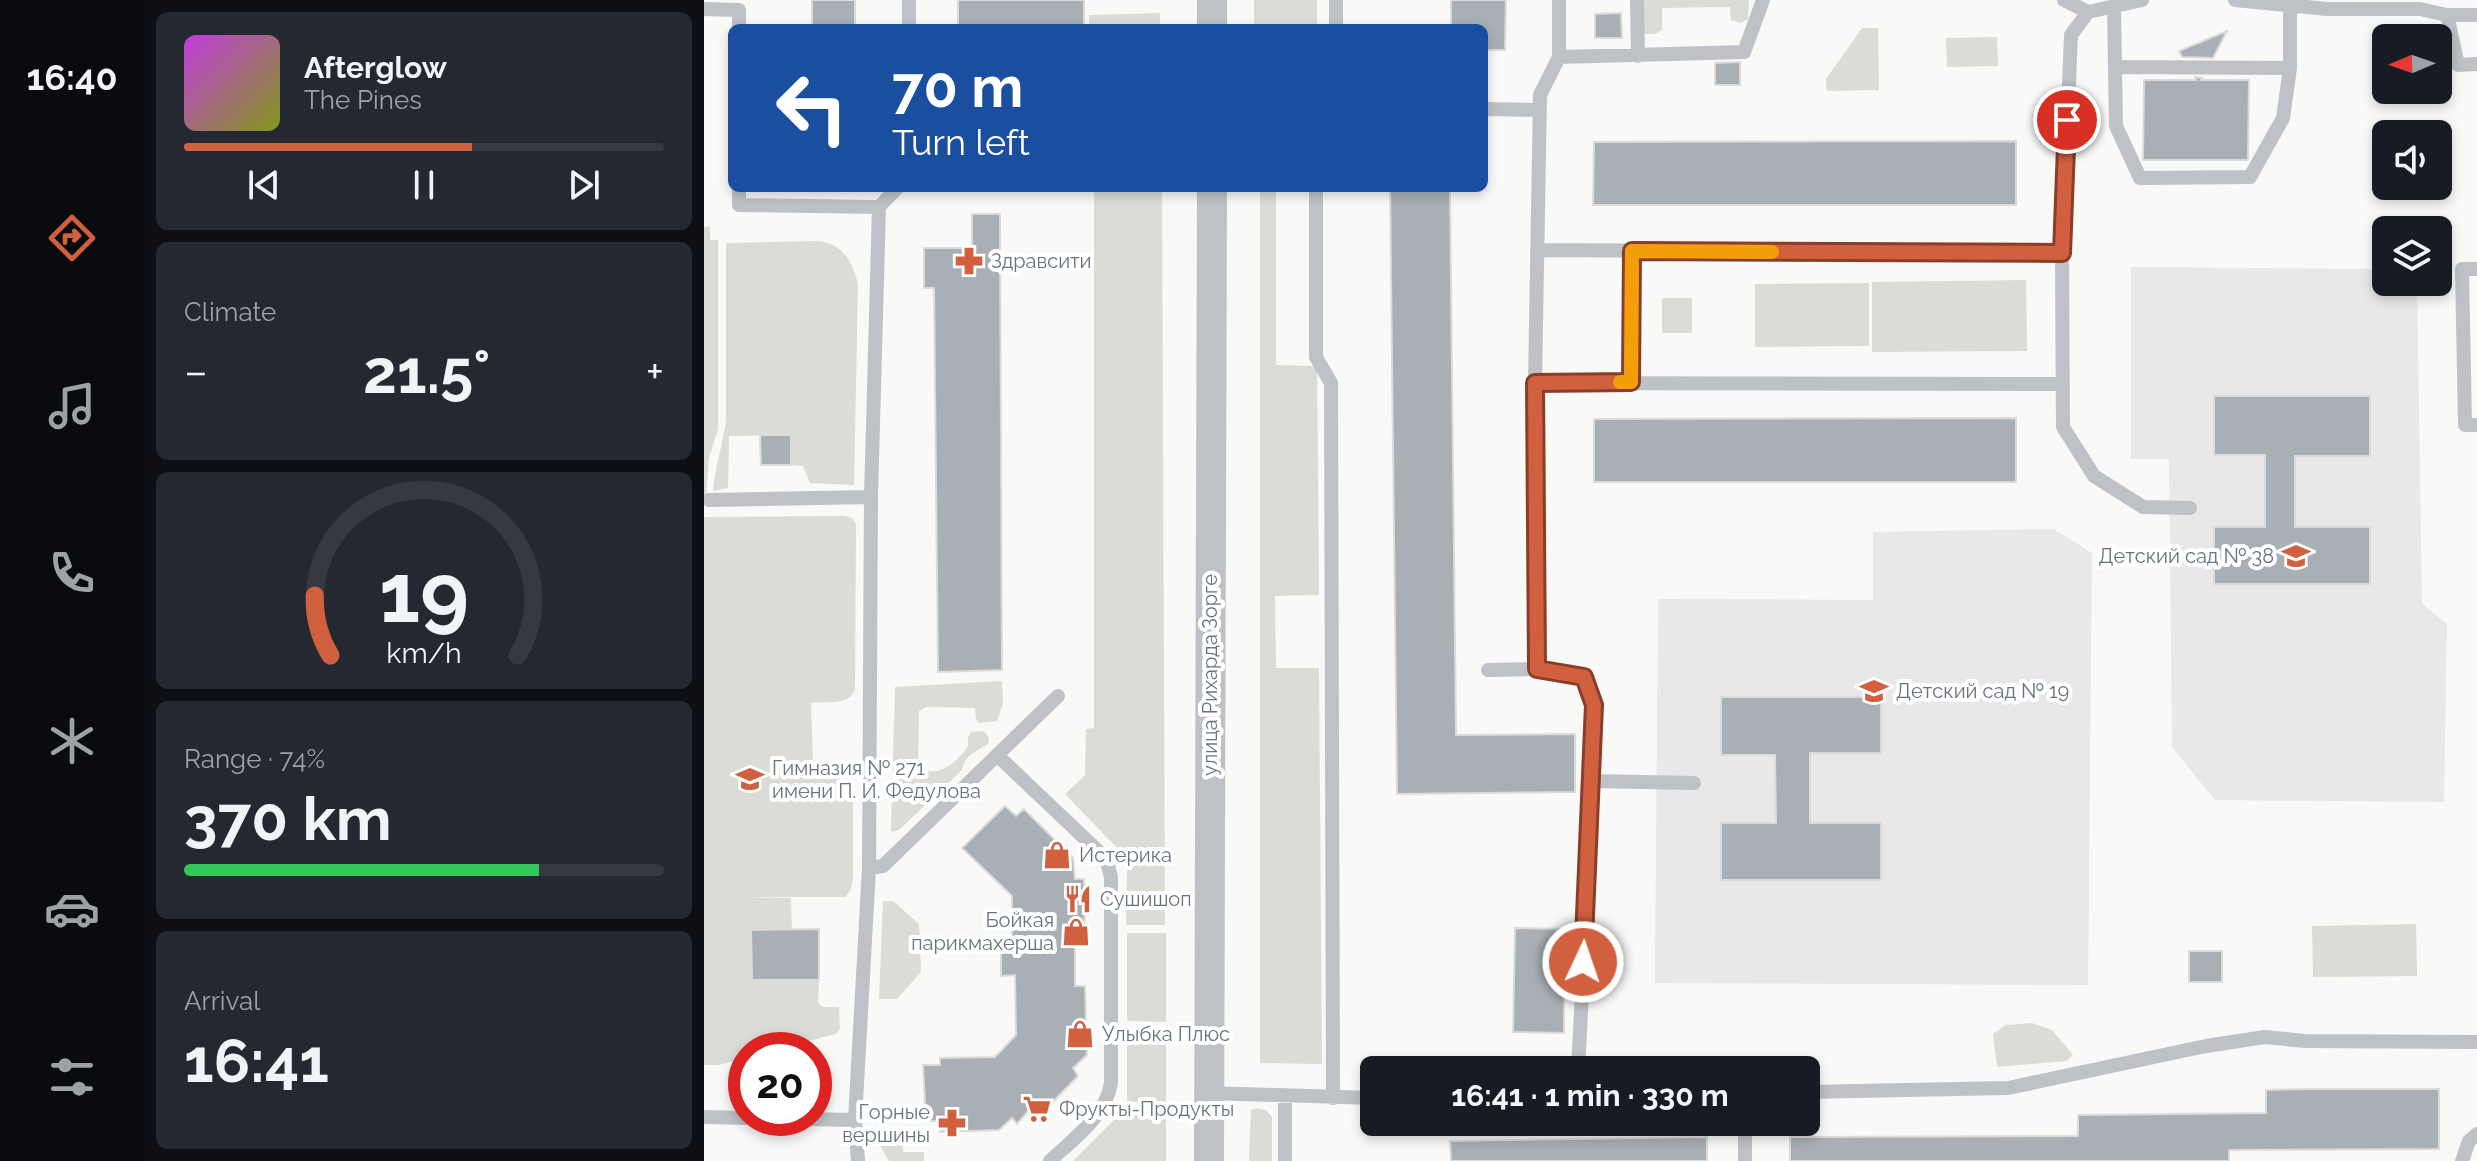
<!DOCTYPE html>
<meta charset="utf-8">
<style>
:root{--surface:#171b24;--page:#242831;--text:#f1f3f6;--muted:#9ea1a6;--line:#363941;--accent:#d1603f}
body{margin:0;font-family:Raleway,sans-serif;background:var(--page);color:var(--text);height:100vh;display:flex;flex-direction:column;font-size:30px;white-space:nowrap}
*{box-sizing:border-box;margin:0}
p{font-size:26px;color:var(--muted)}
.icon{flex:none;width:44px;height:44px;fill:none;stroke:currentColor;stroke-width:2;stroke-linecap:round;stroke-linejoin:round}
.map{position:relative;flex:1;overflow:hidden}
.sheet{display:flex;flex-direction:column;gap:12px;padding:12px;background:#0d0f14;width:560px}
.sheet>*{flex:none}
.hud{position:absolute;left:24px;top:24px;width:760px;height:168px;border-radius:12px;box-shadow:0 4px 12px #0003;background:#1a4fa0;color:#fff;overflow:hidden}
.needle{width:52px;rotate:268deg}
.tools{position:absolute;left:1668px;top:24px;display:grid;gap:16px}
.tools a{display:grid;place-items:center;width:80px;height:80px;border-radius:12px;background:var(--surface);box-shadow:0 4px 12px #0003;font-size:40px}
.speed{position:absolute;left:24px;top:1032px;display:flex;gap:16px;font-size:40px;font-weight:700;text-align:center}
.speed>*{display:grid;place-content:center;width:104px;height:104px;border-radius:50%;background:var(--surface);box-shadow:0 4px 12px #0003;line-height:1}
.speed .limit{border:12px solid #d22;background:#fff;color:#111}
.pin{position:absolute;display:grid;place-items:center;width:68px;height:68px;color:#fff;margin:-34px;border:4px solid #fff;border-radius:50%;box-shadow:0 2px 8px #0007}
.me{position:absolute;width:88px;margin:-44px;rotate:3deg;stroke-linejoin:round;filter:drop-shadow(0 0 6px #0008)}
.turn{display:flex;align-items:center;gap:28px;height:168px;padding:0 32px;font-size:36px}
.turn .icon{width:104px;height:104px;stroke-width:2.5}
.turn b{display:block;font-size:56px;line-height:68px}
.big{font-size:60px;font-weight:700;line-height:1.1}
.sheet .tile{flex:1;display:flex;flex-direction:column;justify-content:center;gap:12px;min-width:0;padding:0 28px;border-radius:12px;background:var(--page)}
.sheet .dial{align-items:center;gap:0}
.dial svg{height:208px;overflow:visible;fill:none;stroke:var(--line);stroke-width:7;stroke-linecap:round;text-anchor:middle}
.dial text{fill:var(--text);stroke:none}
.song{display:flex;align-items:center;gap:24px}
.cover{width:96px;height:96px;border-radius:12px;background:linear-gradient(135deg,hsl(290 70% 55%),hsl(70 70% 35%))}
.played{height:8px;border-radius:4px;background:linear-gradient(90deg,var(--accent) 60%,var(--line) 60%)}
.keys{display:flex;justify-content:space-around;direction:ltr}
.heat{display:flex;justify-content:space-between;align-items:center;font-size:44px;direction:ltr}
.charge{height:12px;border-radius:6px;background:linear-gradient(90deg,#34c759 74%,var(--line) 0)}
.trip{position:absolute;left:656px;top:1056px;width:460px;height:80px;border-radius:12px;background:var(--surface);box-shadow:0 4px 12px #0003;font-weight:700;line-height:80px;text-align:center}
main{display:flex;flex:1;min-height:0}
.dock{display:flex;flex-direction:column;width:144px;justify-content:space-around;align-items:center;background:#090b0e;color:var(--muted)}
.dock .icon{width:56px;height:56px}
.dock .on{color:var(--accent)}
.dock b{font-size:36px;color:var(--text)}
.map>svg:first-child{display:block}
.built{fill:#e7e8e7}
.green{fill:#d9ddd6}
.building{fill:#a9b0b5;stroke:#dbdbd9;stroke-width:2}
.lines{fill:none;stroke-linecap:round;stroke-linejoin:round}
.service{stroke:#bec2c6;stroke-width:14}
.minor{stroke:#bec2c6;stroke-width:30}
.route-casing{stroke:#883e29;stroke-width:20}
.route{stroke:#d1603f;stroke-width:14}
.slow{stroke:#f59e0b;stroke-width:14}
.labels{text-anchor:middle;stroke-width:8;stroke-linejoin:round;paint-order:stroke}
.poi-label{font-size:20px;fill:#66747e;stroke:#fff;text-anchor:start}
.street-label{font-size:20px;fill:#66747e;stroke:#fff}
</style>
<main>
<nav class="dock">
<b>16:40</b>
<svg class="icon on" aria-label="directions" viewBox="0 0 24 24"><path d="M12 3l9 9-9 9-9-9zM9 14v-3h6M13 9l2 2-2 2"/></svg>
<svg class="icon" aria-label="music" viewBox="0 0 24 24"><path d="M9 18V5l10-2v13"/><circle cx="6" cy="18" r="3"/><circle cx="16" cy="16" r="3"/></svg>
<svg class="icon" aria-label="phone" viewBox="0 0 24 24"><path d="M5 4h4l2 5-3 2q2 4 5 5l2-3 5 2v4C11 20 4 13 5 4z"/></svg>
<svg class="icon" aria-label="climate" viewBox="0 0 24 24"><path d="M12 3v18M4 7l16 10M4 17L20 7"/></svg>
<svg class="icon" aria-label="car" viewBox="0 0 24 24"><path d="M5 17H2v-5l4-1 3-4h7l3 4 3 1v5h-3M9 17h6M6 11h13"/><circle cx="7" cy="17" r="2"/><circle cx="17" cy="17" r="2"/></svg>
<svg class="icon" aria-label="filters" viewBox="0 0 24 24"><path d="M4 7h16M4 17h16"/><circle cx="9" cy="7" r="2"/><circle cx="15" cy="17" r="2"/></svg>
</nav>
<section class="sheet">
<div class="tile">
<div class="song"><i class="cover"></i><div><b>Afterglow</b><p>The Pines</p></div></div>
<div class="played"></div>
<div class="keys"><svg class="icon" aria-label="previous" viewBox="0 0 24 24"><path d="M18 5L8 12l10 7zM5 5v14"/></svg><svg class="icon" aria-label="pause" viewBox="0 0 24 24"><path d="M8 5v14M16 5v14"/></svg><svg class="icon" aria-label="next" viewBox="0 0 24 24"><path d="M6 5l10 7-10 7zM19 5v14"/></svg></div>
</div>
<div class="tile"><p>Climate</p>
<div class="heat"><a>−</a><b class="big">21.5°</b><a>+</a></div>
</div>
<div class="tile dial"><svg viewBox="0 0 100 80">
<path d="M14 69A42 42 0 1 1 86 69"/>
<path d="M14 69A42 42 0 0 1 8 46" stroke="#d1603f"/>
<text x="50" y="56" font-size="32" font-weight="700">19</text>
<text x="50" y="72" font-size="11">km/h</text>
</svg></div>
<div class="tile"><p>Range · 74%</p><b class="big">370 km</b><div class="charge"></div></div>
<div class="tile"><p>Arrival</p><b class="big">16:41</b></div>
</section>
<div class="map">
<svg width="1773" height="1161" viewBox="0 0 1773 1161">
<rect width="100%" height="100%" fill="#f9f9f7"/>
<path class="built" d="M1427,267L1682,269V282H1713L1718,604L1743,624L1740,802L1511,800L1468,747L1465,459H1427Z
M1350,529L1388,553L1384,985L951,983L954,599L1169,600V532Z"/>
<path class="green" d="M550,0H613V28H550Z
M938,0H1045L1044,19L1037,23L1027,20L1026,7L958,8V30L951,34H938Z
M456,13V28H385V15Z
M1158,28H1174L1175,90L1123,91L1122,79Z
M1293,37L1294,66L1243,67L1242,38Z
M390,188H458L461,925H422L423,866L421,856L361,794L381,775L382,729L390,728Z
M556,188H572V365L613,366L615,595L571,596L572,668H615L618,1064L556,1063Z
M6,226V240H14V429L5,458L2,498H0V227Z
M115,241C140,245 148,261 154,284L150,485L106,483L99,466L87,465L86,435L25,436L24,488L9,491C11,467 19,444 22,420V243Z
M1322,280L1323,351L1168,352V282Z
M1165,283V346L1051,347V284Z
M958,298H988V333H958Z
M141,516L148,518L152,524L151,689C146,706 122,701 107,703L109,760L143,762L149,773V879L146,891L141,897H37L87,898L88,930H47L48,980H115L114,1002L118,1007H135L136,1029L132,1034L68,1050H42V1057L15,1065H0V517Z
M298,681L299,704L293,721L275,723L272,719L271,708L222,707L215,711L214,770C238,775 251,765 264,746V737L267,732L280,731L285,738L284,744C272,752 260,755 258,770L195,830L187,832L191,687Z
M179,901H189L215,924L217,972L193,999H175Z
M1712,924L1713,976L1609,977L1608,926Z
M423,933H462V1022L423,1021Z
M1328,1023L1348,1030L1369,1055L1362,1061L1293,1067L1289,1034L1302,1025Z
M423,1031H462V1102H423Z
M423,1107H462V1161H369Z
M553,1108L562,1110L568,1117V1161H545L547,1110Z
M178,1137H198L199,1152H220V1161H185L175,1144Z"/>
<path class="building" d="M108,0H151V28H108Z
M254,0H380V28H254Z
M747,0H802L801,50H780V28H747Z
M917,13L918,38H891V14Z
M1523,31L1509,58L1478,57L1475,51Z
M1036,62V85H1011V63Z
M1491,77L1498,78L1497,80H1545L1544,160H1439L1440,80H1492Z
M1312,141V205H889L890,142Z
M686,188H746L752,735L871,734V792L693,794Z
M268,214H296L298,670L234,672L230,288H220V248H268Z
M1510,396H1666V456H1591V527H1666V584H1510V527H1561V455H1510Z
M1312,418V482H890V419Z
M56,435H87V465H57Z
M1017,697H1177V753H1106V823H1177V880H1017V823H1072L1071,755H1017Z
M301,806L312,816L320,809L369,858L371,879H380L381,944H371V986H381L383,1055L369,1068L374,1076L332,1119L324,1111L313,1124L308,1118L295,1130L236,1132V1121H222L219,1065H236V1058L291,1057L312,1035L311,975L297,976V937L308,936V896L258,848Z
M811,928L861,929L860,1033L809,1032Z
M115,929V980H48L47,930Z
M1485,951H1518V982H1485Z
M1601,1089H1735V1149L1525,1150V1161H1086V1137L1374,1136V1115L1562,1113V1090Z
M1003,1137V1161H747L746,1141Z"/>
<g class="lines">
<path class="service" d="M855,0V57L836,95L831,383L833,669L880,677L890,705L889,781L874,1070
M933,0L934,56
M1360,0L1384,12L1438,0
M1531,0L1623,9H1716L1743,15H1773
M1410,7L1412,126L1436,178L1546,177L1579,118L1586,68V4
M0,9L35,10V28
M1384,12L1367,35L1358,253L1359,427L1390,476L1439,507L1486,508
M1743,15L1754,65L1773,64
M205,28V0
M632,28V0
M855,57L1040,52L1059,0
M1411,67L1586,68
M780,109L835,110
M35,188V205L175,207
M612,188V357L627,383L629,1098
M833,250L1358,253
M1773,269H1758L1761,425H1773
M927,382L928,251
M831,383L1359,384
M5,500L167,497
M784,670L833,669
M294,756L393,850L403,862L407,877V1083C402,1116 369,1139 346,1161
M889,781L990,783
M165,868L179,866L354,696
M1102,1092L1304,1088L1502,1046L1561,1037L1601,1041L1773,1042
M505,1093L670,1098
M581,1095V1161
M0,1117L42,1118
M46,1118L151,1120
M1041,1122V1161
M154,1161L151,1120L165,868L167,497L175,207L193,188
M1758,1161L1765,1141L1773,1134"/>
<path class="minor" d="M508,28V0
M505,1161L508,188"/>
</g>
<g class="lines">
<defs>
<path id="route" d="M879,962L890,705L880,677L833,669L831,383L927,382L928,251L1358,253L1363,120"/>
</defs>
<use href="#route" class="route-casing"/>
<use href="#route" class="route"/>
<path class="slow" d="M916,382H927L928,251L1068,252"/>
</g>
<defs>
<symbol id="pharmacy-bare" viewBox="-9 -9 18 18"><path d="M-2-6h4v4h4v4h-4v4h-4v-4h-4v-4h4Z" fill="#d1603f" stroke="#fff" stroke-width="2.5" paint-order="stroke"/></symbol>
<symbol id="school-bare" viewBox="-9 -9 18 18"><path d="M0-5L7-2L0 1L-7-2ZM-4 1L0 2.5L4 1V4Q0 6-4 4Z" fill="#d1603f" stroke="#fff" stroke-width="2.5" paint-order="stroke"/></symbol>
<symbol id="shop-bare" viewBox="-9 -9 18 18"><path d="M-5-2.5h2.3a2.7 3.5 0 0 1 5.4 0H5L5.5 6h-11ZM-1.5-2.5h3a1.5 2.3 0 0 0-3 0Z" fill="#d1603f" stroke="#fff" stroke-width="2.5" paint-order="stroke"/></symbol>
<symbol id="restaurant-bare" viewBox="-9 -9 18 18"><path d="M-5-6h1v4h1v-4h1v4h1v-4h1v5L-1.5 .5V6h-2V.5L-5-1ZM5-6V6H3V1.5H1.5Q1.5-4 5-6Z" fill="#d1603f" stroke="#fff" stroke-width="2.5" paint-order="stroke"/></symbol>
<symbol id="supermarket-bare" viewBox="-9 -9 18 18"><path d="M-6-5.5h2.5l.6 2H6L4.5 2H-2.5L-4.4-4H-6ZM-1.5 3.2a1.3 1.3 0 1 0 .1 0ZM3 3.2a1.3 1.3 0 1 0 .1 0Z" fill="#d1603f" stroke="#fff" stroke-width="2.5" paint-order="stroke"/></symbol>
</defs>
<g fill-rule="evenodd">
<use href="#pharmacy-bare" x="245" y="241" width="40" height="40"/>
<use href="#school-bare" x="1572" y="536" width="40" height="40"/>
<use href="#school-bare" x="1150" y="671" width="40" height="40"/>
<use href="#school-bare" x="26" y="759" width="40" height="40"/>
<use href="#shop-bare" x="333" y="835" width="40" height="40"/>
<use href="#restaurant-bare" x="354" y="879" width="40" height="40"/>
<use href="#shop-bare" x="352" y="912" width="40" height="40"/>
<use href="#shop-bare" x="356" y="1014" width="40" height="40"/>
<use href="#supermarket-bare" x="313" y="1089" width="40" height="40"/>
<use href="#pharmacy-bare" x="228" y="1103" width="40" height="40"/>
</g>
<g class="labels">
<g class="poi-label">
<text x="287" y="268">Здравсити</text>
<text x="1570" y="563" text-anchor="end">Детский сад № 38</text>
<text x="1192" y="698">Детский сад № 19</text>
<text x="68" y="775">Гимназия № 271<tspan x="68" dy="23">имени П. И. Федулова</tspan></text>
<text x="375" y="862">Истерика</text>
<text x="396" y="906">Сушишоп</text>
<text x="350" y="927" text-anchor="end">Бойкая<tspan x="350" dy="23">парикмахерша</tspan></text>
<text x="398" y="1041">Улыбка Плюс</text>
<text x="355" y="1116">Фрукты-Продукты</text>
<text x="226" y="1119" text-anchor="end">Горные<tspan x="226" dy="23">вершины</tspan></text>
</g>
<g class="street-label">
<text transform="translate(506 675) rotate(-90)" y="7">улица Рихарда Зорге</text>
</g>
</g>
</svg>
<div class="tools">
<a><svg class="needle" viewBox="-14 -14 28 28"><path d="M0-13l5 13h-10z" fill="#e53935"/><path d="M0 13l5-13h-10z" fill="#9ea1a6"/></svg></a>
<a><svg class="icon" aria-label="sound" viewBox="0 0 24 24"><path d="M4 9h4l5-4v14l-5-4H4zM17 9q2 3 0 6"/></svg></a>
<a><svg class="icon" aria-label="layers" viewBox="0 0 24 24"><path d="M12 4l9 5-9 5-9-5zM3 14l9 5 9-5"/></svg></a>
</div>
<div class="speed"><div class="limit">20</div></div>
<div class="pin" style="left:1363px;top:120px;background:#d93025"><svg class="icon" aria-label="arrive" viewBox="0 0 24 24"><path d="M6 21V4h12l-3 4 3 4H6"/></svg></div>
<svg class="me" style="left:879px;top:962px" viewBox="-20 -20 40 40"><circle r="17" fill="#d1603f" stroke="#fff" stroke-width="3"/><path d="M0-11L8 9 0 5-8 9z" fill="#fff"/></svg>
<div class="trip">16:41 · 1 min · 330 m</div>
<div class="hud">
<div class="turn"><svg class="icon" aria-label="left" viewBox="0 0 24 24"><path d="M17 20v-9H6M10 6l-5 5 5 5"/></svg><div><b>70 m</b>Turn left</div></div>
</div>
</div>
</main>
